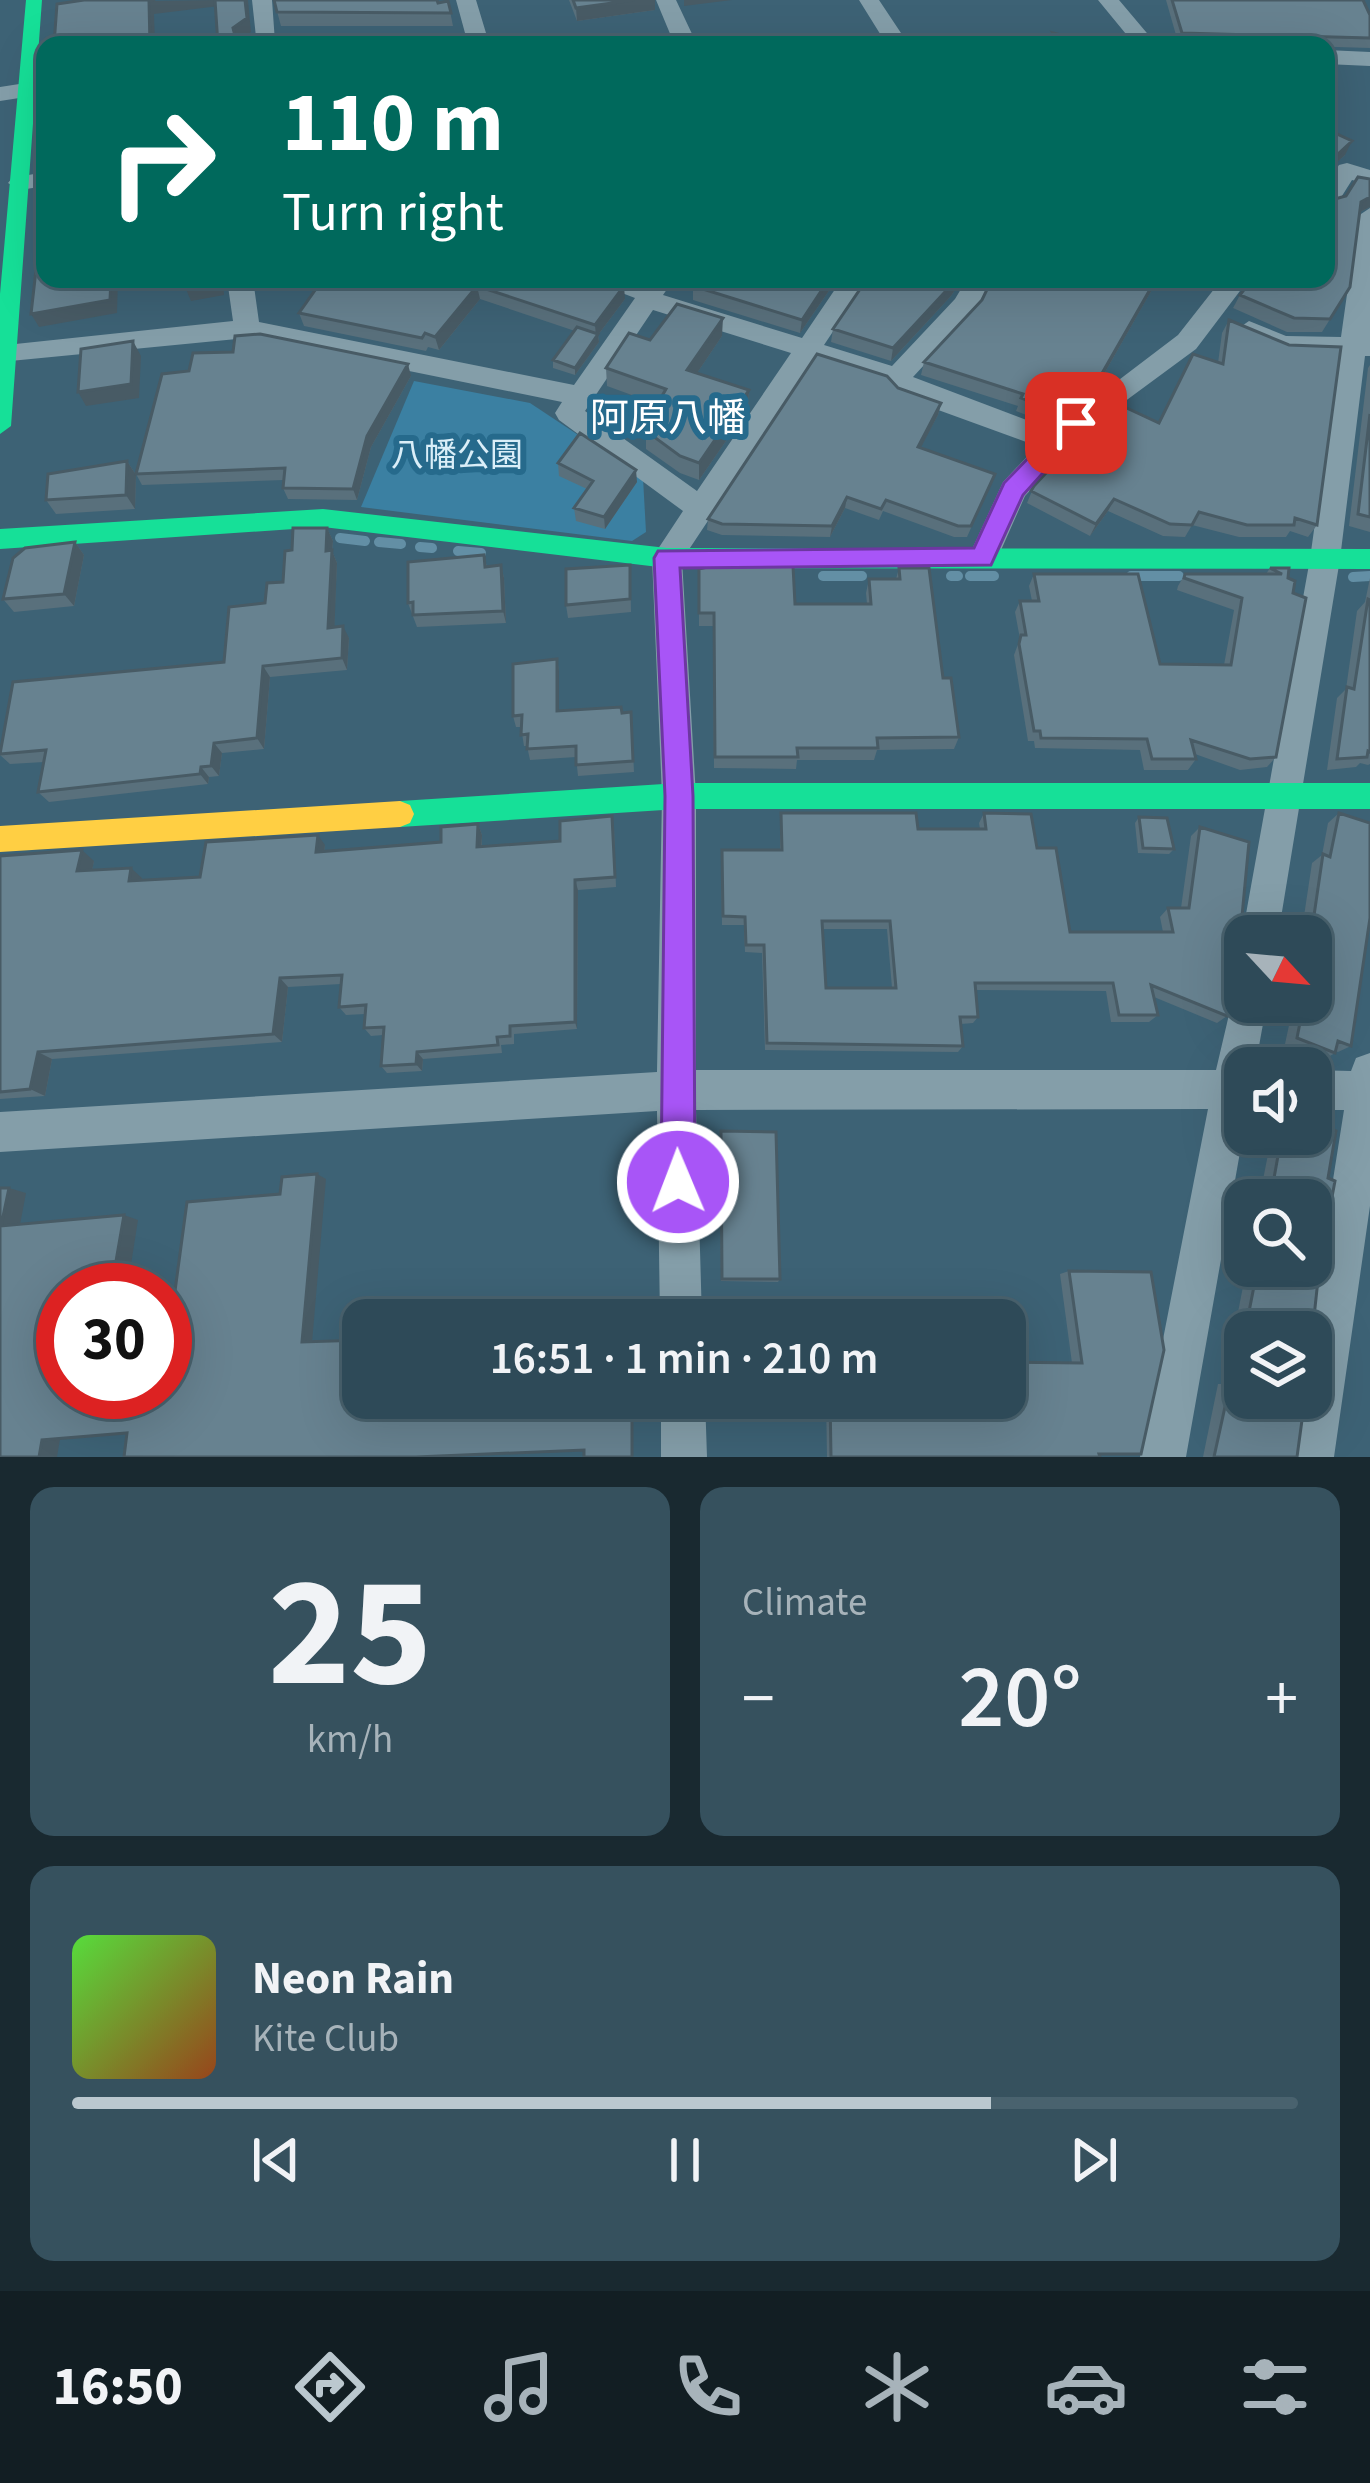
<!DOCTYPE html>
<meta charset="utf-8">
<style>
:root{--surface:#2e4a58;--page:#36515e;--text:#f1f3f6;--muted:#a7b3ba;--line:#49626e;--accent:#bbc8cf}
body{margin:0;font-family:"Source Sans 3","Noto Sans JP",sans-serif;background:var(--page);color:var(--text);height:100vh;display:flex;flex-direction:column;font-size:45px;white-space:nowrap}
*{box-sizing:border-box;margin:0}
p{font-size:39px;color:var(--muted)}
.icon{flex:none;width:66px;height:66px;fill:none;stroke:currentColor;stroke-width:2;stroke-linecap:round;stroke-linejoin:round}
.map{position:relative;height:1457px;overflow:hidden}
.sheet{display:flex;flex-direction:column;gap:30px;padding:30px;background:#192930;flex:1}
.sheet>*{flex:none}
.hud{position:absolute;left:36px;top:36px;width:1299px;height:252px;border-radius:24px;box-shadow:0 12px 48px #0002,0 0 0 3px var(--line);background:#00695c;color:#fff;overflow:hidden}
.needle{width:78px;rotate:116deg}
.buttons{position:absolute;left:1224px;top:915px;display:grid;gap:24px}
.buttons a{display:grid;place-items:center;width:108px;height:108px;border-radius:24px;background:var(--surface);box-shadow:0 12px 48px #0002,0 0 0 3px var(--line);font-size:60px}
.speed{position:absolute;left:36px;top:1263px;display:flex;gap:24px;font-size:60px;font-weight:700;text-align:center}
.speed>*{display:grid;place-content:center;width:156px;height:156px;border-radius:50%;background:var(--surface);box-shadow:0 12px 48px #0002,0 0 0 3px var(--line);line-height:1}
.speed .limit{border:18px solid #d22;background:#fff;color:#111}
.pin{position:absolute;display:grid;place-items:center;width:102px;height:102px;color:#fff;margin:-51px;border-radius:24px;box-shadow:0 6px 18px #0006}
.me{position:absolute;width:132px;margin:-66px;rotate:359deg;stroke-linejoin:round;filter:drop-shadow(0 0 9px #0008)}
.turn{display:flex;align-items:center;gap:42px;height:252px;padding:0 48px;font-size:54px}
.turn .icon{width:156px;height:156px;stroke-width:2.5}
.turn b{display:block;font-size:84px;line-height:102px}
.big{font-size:90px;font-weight:600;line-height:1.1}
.sheet .tile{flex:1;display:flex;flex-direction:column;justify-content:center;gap:18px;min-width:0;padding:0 42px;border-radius:24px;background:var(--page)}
.sheet .dial{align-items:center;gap:0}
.dial b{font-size:156px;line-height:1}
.song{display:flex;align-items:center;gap:36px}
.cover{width:144px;height:144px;border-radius:18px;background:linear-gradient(135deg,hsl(110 70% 55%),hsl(20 70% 35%))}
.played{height:12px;border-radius:6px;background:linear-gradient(90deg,var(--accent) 75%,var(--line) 75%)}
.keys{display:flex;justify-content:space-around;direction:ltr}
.heat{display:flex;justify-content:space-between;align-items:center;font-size:66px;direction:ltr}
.sheet .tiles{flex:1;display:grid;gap:30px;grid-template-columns:1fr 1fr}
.tile:last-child{grid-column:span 2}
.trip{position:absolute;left:342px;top:1299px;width:684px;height:120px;border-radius:24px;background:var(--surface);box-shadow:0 12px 48px #0002,0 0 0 3px var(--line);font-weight:600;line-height:120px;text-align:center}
.menu{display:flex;height:192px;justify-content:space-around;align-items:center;background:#121e23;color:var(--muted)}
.menu .icon{width:84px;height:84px}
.menu .active{color:var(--accent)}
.menu b{font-size:54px;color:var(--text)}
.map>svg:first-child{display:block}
.green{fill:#3b80a2}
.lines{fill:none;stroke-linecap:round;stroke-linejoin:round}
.stream{stroke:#638fa5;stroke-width:10}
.street{fill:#849ea9;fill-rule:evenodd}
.fast{fill:#16e098;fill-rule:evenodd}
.slow{fill:#ffcf43;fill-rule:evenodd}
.wall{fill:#59707c;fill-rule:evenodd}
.shaded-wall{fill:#485b65}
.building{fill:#678290;stroke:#485b65;stroke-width:3;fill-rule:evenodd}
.route{fill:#a855f7;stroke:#6d37a1;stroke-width:3}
.labels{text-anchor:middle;stroke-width:12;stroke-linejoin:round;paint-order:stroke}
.park-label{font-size:33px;fill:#daeef8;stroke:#266a8c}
.quarter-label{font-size:39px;fill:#fff;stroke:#266a8c}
</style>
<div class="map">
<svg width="1370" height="1457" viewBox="0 0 1370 1457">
<rect width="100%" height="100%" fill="#3d6275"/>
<path class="green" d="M414,381L530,403L643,478L646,532L632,541L361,507Z"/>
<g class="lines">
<path class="stream" d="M340,538L365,541
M379,542L401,544
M420,547L432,548
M458,551L481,553
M823,576H862
M951,576H958
M970,576H994
M1131,576H1179
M1353,577L1370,576"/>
<path class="street" d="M252,0H272L275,42L267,43L256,37Z
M456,0H476L486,33L671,36L656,0H676L693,36L764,38L775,44H424V34L465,33Z
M859,0H879L909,45H887Z
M1098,0H1119L1157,45H1135Z
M1326,50L1370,52V66L1326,64Z
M45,80V94L0,101V87Z
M1347,163L1370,170V185L1352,180L1335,207L1326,210V184L1339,165Z
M45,172V186L20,190L8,183L12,178Z
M1370,208V356H1365L1340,559L1278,936H1245V944L1242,936L1310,559L1338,356L1283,354L1240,336L1236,330L1249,321L1286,336L1341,337L1358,216Z
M227,279H253L259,322L574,385L635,298L601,285L597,279H674L663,295L802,338L842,279H868L824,345L892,366L955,299L967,279H993L974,311L913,377L1053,430L1178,335L1222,279H1249L1196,349L1086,430L1025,496L994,566H972L968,558L1003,482L1037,446L897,395L887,384L814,361L682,560L696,796V1070H1216L1235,989L1245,985V1002H1267L1255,1068H1245V1124L1186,1457H1140L1208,1109L696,1110L702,1320H660L657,1111L0,1152V1112L657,1072L662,796L652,558L683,511L559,420L555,413L562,402L247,338L0,362V346L6,345L233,321ZM653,310L791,353L697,491L585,411Z
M1370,1053V1206L1334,1457H1288L1298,1398H1311L1309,1332L1344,1110H1311V1070L1351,1071L1356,1058Z
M661,1398H705L707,1457H661Z"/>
<path class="fast" d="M26,0H42L11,426L0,434V294Z
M323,509L667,548L1370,549V569L667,568L323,527L0,549V529Z
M679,783H1370V809H679L400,827L390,823L386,814L390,805L400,801Z"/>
<path class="slow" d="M400,801L410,805L414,814L410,823L400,827L0,852V826Z"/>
</g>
<path class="wall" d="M274,0L448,1L453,26H281Z
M569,0H655V10L577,21Z
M1166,0H1363L1370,15V48L1178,42Z
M1326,129L1345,155L1328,170L1331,200L1346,196L1370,179V207L1360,212L1350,287L1322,332H1287L1233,308L1240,295L1326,279Z
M323,279H607L625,299L598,335L599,342L575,375L553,368V360L575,331L480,299L439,350L428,347L426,351L304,326L299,313Z
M837,279L800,333L693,300V286Z
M867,279H962L951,296L891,361L831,342L833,329Z
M992,279H1158L1092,395L1052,425L1016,411L1018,406L921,375L924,362L982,300Z
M1176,279H1218L1207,291Z
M1229,320L1317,525L1308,537L1290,531L1286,537H1239L1192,525L1185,537L1163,536L1108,511L1090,536L1027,503L1034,486L1159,423L1218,363L1222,333Z
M722,336L697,373L749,390L748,409L699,480L680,473L646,449V431L662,406L607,386L606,368L650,340Z
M1370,365V532L1349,526L1368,368Z
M189,371L411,376L371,447L357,500L288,499L283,488L284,480L142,485L136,474Z
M898,388L941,403L938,415L920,448L995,474L967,537H954L883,511L879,520L845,508L830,537L722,535L707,530L708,519Z
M127,461L136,475L135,509L56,514L46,500Z
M558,463L637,482L605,529L576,521L574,508L587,489L559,476Z
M327,528L333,541L332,551L337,563L334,627L349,638L347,670L270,677L264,749L222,753L219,776L209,777L208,784L49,802L38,792L44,762L10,764L0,755V746L224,662L265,603L283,582L292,550Z
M75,542L84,555L74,606L14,612L3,599Z
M484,555L487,567L501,565L504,578L506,623L417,627L408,603Z
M630,565L631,612L568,618L566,605Z
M899,568L943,678L959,737L954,749L877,750L874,760H797L796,769L714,768L713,626H699V569L795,604H867L866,593L869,579H896Z
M1270,568L1288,578L1293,593L1276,757L1267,767L1240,770L1195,754L1196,759L1188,770H1144L1140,750L1035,748L1034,741H1028L1014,655L1020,639L1015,612L1020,601H1032L1029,586L1034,574L1160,664L1224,665L1234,610L1177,590L1178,586L1185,574H1266Z
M1370,578V764L1368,765L1360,763L1356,767L1327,770L1337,698L1346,689L1357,611L1365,602Z
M557,659L559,671V711L631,712L634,772L578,776L576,757L530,760L527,746H524L521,727H516L513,716Z
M781,813L918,829H980L979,823L984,813L1037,848L1070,932H1163L1160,917L1168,908H1181L1191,836L1200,827L1227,1016L1217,1023L1154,997L1158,1015L1149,1022H1111L1106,991L975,990L978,1017L973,1023L961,1024L963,1046L958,1052L765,1050L762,953L745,952L744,925H722L721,859L780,850ZM823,929H887L892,988H826Z
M1339,813L1351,1046L1338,1052L1336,1051L1335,1053L1323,1060L1285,1044L1294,1002H1311V936H1301L1312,863L1322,855L1328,823Z
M1139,817L1174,849L1169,854L1138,853L1135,823Z
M478,824L482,835V846L560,841L614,827L616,887L578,890L577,1029L514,1034V1044L501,1045L502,1053L423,1059L422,1071L387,1073L381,1066L383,1035L371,1036L364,1028L365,1014L346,1015L339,1007L341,984L288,987L282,1042L52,1059L45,1096L0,1099V856L94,861L92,870L142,878V881L200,877L325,845L324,852L441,842Z
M1272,1134H1311L1328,1178L1297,1457H1203L1218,1384H1224L1247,1266H1311V1200H1259Z
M720,1137L780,1279L778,1282L721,1281Z
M1069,1271L1100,1457H827L826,1398H1005L1072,1363L1060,1274Z"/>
<path class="shaded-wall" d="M217,0L219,6L154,14L155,45H150L149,1Z
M245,0H248L251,32L237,41L233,28Z
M634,0H655V10L577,21L576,8Z
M684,0H732L684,6Z
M1352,141L1345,155L1326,172V165Z
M1370,197V207L1354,215L1361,202Z
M111,279H118L117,313L39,327L31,314Z
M218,279H223L224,295L191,301L185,287Z
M829,279H837L800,333L802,320Z
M957,279H962L951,296L891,361L893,348Z
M1156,279H1158L1092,395L1052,425L1057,412Z
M477,286L480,299L439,350L435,337Z
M624,286L625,299L598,335L599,342L575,375V368L596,337L595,325Z
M723,318L722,336L687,388V370Z
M133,341L141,356L139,398L86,406L78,392Z
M408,364L411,376L371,447L357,500L353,489L367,436Z
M749,390L748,409L699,480V463Z
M941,403L938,415L915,459L918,447Z
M127,461L136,475L135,509L126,495Z
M636,470L637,482L605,529L604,517Z
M847,497L845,508L830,537L832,526Z
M1114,499L1108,511L1090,536L1096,524Z
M327,528L333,541L332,551L337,563L334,639L328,628L326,551Z
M75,542L84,555L74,606L64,594Z
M501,565L504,578L506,623L503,611Z
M343,626L349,638L347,670L342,658Z
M557,659L559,671V722L557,711Z
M263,666L270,677L264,749L257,738Z
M214,743L222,753L219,776L211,766Z
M201,767L209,777L208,784L200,774Z
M478,824L482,835L481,857L477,847Z
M318,835L325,845L323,863L316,852Z
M82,850L94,861L90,881L77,871Z
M131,868L142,878L140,892L129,881Z
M575,880L578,890L577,1029L575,1022Z
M280,978L288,987L282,1042L273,1034Z
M38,1052L52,1059L45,1096L30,1089Z
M417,1052L423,1059L422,1071L416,1064Z
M317,1174L326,1179L312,1343L302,1342Z
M9,1188L26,1193L19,1230L1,1226Z
M124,1215L138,1220L127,1290H111Z
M60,1439L57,1457H39L42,1440Z"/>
<path class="building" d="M84,0H155L149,1L150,45H54L57,4Z
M215,0H245L247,18L233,28L235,36L473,37L469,45H218Z
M274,0H437L438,3L448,1L451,13L277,12Z
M573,0H634L576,8Z
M1172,0H1363L1370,15V38L1182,33Z
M1053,33L1101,45H933L932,42L958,43L957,39L1060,43Z
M562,36H637L666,45H554Z
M741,36H839L842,40H861L868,45H716Z
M1326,129L1352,141L1326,165Z
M1326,169L1329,170L1331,200L1346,196L1358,177L1370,179V197L1361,202L1350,287L1330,319L1294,318L1240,295L1252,279H1326Z
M45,215V279H111L110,300L31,314L42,217Z
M185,279H218L219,282L185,287Z
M323,279H607L624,286L595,325L477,286L435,337L425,333L422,338L299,313Z
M699,279H829L802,320L693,286Z
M867,279H957L893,348L833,329Z
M992,279H1156L1097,382L1057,412L1021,398L1023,394L924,362L982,300Z
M677,304L723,318L687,370L749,390L699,463L680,456L646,431L668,398L662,396L666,389L606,368L629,333L650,340Z
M1229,320L1289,345L1341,347L1317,525L1295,518L1294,525H1247L1199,512L1192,525L1170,524L1114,499L1096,524L1031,491L1034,486L1094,421L1118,404L1159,423L1193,354L1223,364Z
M577,327L598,334L575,368L553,360Z
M260,334L408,364L367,436L353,489L283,488L285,468L136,474L162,374L189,371L193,353L233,352L235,336Z
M133,341L131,384L78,392L81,349Z
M817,354L887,376L898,388L941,403L918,447L995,474L971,526H958L886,500L881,509L847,497L832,526L722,524L708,519Z
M1370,414V517L1358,514Z
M580,433L636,470L604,517L574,508L593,481L558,463Z
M127,461L126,495L46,500L48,474Z
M293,528H327L326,551L332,550L328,628L343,626L342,658L263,666L257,738L214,743L211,766L201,767L200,774L38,792L46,750L0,754L13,682L224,662L229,607L265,603L267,583L283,582L285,551L292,550Z
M75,542L64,594L3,599L13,558L25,548Z
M484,555L485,567L501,565L503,611L413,615V602L408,603V562Z
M630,565V599L566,605V569Z
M712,566H793L795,604H871L869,579H900L899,568H929L943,678H951L959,737L877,738L878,748H797L798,757H715L714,613H699V569Z
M1270,568H1289L1288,578L1295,581L1293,593L1306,598L1276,757L1250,759L1191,740L1196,759H1152L1147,739L1041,738L1040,731H1034L1019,644L1021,635H1026L1020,601H1039L1034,574H1138L1160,664L1231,665L1242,598L1184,578L1185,574H1282Z
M1368,599L1370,600V752L1368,751L1367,757L1337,759L1347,687L1354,689Z
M557,659V711L621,707L622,713L631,712L633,761L576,765V746L527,749L528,734L521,735L522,715L513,716V664Z
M781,813H916L918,829H986L984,813L1031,814L1037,848H1056L1070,932H1173L1168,908H1189L1200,827L1249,842L1239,948L1242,950L1227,1016L1151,985L1158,1015H1119L1113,983H975L978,1017H960L963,1046L767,1043L764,945H746L745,917L723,916L722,850H782ZM822,921H890L896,988H826Z
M1339,813L1370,823V918L1351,1046L1338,1041L1335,1053L1297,1038L1304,1002H1311V936L1323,854L1330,857Z
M612,816L615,877L575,880V1022L510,1026V1036L497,1037L498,1045L417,1052L416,1064L381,1066L384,1027L364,1028L366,1005L339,1007L342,975L280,978L273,1034L38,1052L30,1089L0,1092V856L82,850L77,871L131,868L129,881L200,877L206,842L318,835L316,852L441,842V827L478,824L477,847L560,841V821Z
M1139,817L1167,818L1174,849L1143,848Z
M1311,1121L1336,1131L1328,1178L1335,1181L1320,1261L1311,1345V1332H1245L1258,1266H1311V1200H1270L1282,1134H1311Z
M721,1131L776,1132L780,1279H722Z
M317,1174L302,1342L363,1340V1398H646V1416H632V1457H584V1450L416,1457H124L127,1433L42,1440L39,1457H0V1188H9L1,1226L124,1215L111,1290H63V1392H165V1365L187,1202L280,1194L282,1177Z
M1069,1271L1151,1272L1164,1350L1141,1454H1099L1100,1457H831L830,1398H1005V1362L1082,1363Z
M1245,1334V1398H1305L1297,1457H1214L1230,1384L1235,1387Z"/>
<path class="route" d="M1076,414L1088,423L1023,495L991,565L680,568L693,796L695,1182L690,1194L678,1199L666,1194L661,1182L665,796L654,558L658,551L974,548L1004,483L1068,417Z"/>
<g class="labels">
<g class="park-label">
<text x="457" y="466">八幡公園</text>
</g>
<g class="quarter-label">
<text x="668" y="431">阿原八幡</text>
</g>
</g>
</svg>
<div class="buttons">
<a><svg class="needle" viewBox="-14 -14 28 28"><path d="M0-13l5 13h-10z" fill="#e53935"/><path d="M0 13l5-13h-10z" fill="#a7b3ba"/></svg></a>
<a><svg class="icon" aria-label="sound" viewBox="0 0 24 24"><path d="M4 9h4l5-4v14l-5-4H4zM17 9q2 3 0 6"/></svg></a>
<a><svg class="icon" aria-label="search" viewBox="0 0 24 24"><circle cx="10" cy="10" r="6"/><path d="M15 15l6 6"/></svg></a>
<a><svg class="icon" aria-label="layers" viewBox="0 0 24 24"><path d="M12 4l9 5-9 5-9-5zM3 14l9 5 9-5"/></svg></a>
</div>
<div class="speed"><div class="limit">30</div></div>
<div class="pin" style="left:1076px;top:423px;background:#d93025"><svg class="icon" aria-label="arrive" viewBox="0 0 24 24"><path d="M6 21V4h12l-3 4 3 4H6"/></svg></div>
<svg class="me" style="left:678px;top:1182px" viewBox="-20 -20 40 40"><circle r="17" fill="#a855f7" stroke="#fff" stroke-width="3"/><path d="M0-11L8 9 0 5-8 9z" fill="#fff"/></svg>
<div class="trip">16:51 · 1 min · 210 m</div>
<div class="hud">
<div class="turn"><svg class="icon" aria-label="right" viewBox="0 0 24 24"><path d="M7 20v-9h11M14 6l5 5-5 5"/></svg><div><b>110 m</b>Turn right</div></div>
</div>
</div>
<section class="sheet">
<div class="tiles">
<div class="tile dial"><b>25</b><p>km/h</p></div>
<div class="tile"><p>Climate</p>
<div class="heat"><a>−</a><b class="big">20°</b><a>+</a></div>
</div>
<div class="tile">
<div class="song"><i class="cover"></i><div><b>Neon Rain</b><p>Kite Club</p></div></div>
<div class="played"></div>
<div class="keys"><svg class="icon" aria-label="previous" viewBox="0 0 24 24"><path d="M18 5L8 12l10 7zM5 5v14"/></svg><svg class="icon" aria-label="pause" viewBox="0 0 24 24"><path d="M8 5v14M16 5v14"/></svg><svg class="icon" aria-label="next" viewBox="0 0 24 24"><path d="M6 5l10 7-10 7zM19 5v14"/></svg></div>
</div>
</div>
</section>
<nav class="menu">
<b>16:50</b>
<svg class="icon active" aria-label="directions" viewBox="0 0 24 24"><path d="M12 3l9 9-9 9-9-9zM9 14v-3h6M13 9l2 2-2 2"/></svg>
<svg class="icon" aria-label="music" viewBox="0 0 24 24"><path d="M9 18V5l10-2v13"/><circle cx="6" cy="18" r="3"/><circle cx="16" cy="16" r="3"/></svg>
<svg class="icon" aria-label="phone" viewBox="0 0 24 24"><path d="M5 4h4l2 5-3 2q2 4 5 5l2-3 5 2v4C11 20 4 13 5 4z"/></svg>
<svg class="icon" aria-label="climate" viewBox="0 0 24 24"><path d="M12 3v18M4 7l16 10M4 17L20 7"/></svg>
<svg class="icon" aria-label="car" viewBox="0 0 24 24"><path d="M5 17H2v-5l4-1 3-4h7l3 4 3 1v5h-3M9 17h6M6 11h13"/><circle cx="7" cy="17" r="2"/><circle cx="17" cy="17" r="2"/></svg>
<svg class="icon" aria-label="filters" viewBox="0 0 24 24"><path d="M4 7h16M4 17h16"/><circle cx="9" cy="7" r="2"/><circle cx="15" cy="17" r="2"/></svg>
</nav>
